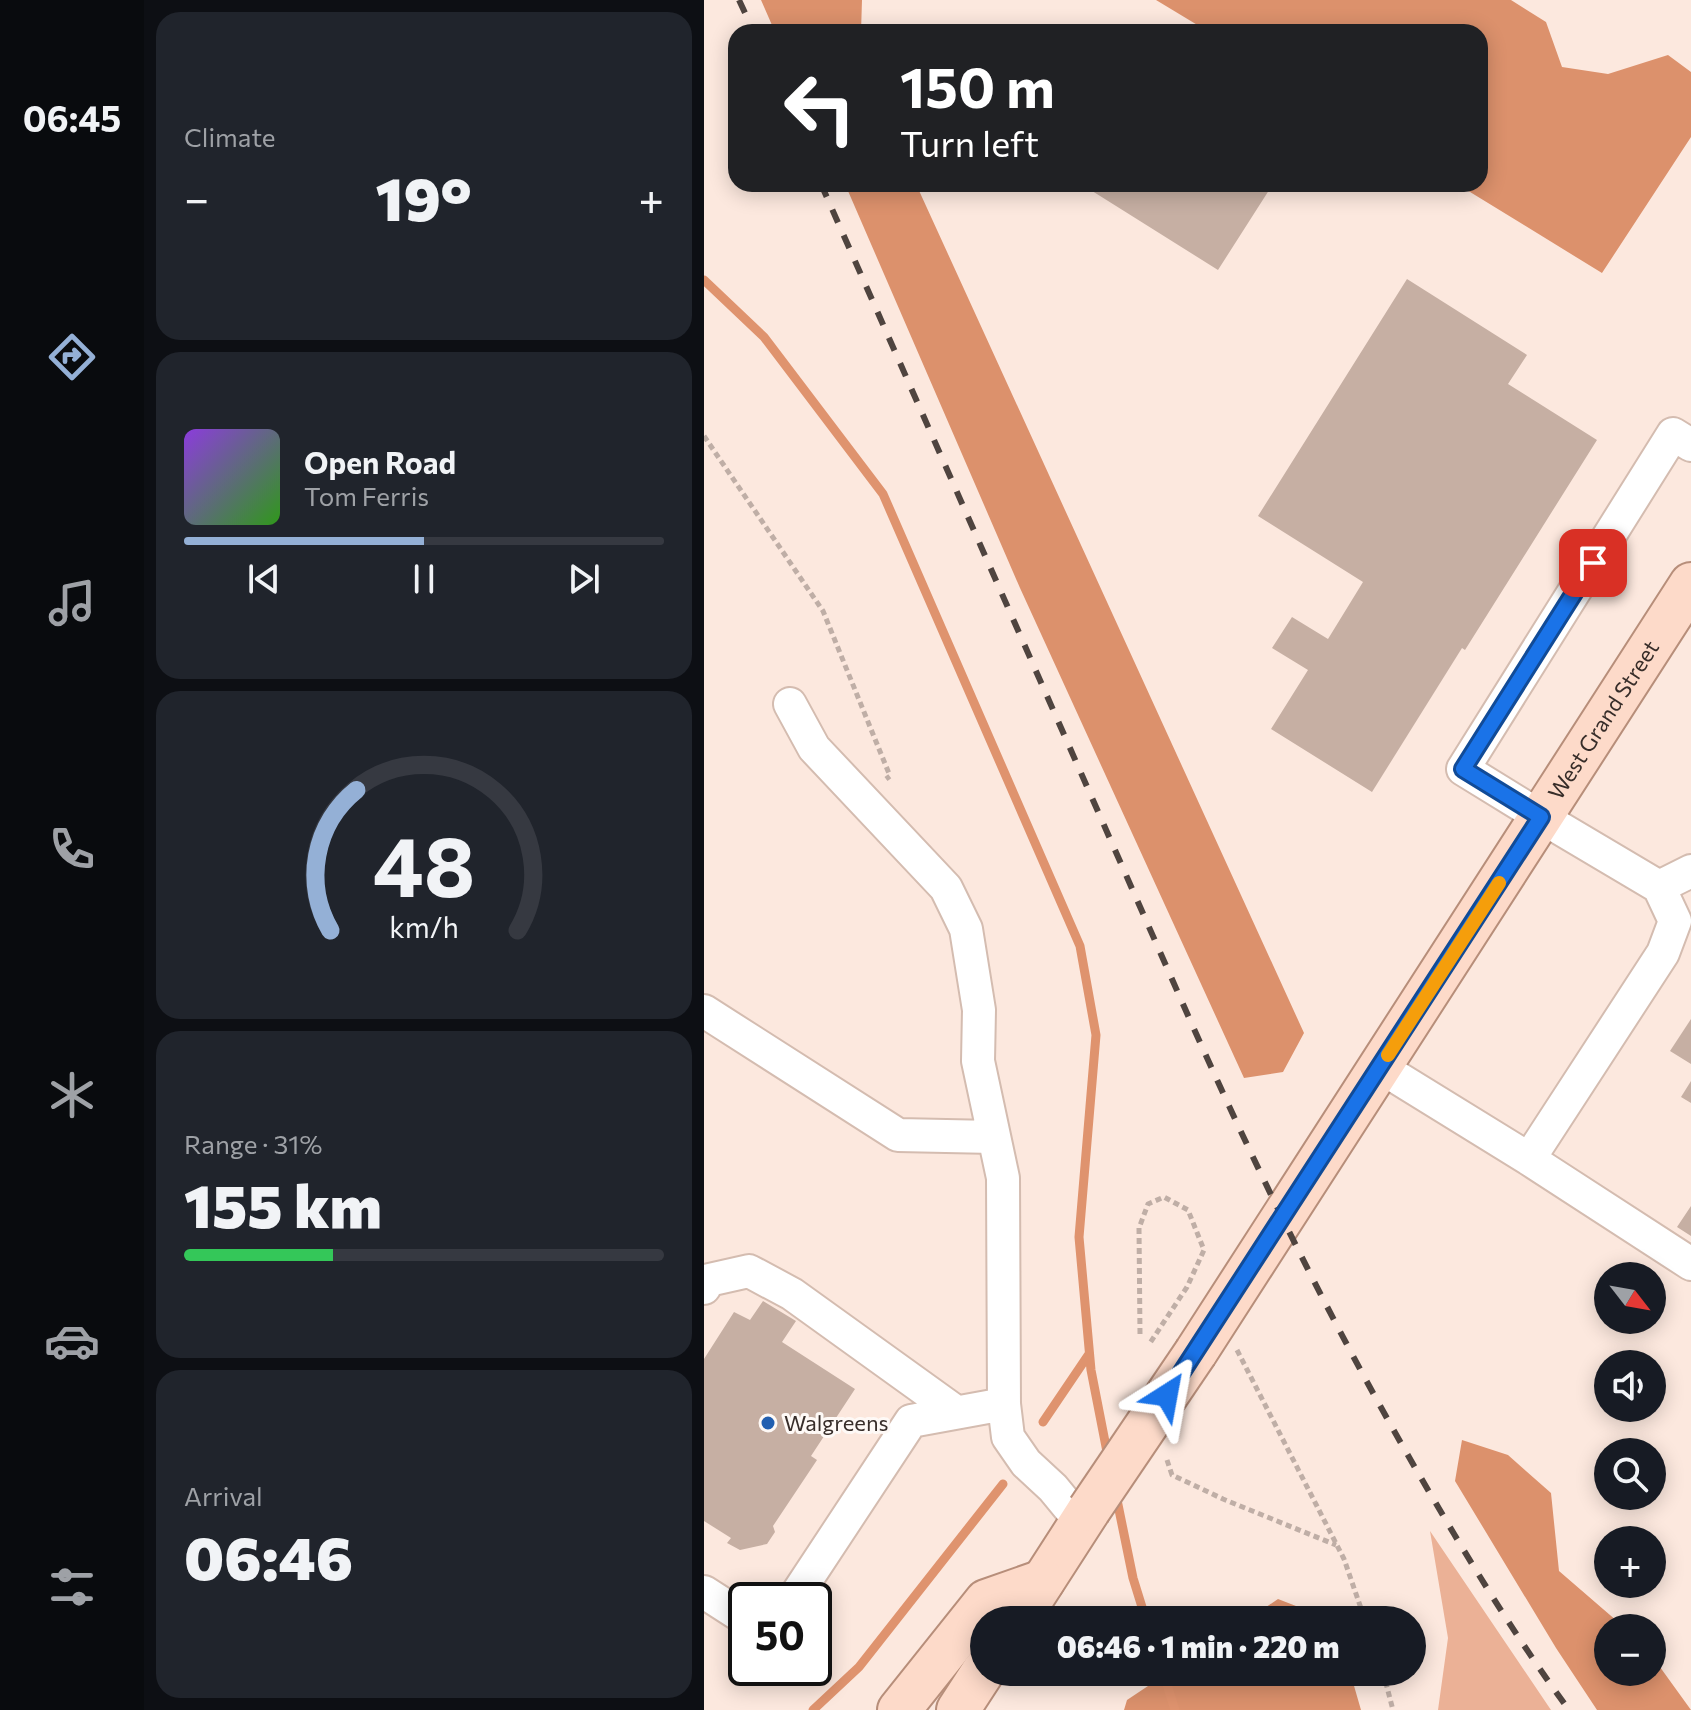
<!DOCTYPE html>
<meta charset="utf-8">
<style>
:root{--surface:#171b24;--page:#20242c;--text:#f1f3f6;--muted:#9ea1a6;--line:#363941;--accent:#94b0d6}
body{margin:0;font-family:Commissioner,sans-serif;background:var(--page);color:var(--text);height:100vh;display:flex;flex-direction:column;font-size:30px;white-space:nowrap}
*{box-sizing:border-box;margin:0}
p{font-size:26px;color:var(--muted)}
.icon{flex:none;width:44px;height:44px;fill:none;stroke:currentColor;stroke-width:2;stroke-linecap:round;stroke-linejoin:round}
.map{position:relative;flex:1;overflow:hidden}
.drawer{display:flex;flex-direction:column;gap:12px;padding:12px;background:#0d0f14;width:560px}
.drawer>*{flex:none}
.top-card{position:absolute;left:24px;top:24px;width:760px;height:168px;border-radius:24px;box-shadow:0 4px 20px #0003;background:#202124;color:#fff;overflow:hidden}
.needle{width:52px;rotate:121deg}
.tools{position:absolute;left:890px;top:1262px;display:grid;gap:16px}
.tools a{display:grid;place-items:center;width:72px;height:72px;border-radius:50%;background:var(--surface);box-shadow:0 4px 20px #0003;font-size:40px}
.speed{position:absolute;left:24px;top:1582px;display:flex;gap:16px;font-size:40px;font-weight:700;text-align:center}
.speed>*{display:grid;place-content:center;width:104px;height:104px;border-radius:50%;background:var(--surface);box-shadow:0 4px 20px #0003;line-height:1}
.speed .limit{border:4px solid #111;border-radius:12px;background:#fff;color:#111}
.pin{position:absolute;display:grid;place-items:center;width:68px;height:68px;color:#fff;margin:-34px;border-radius:16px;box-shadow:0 4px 12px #0006}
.me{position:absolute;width:88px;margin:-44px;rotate:34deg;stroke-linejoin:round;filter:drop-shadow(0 0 6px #0008)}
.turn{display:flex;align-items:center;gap:28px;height:168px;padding:0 40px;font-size:36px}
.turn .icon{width:104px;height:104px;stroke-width:2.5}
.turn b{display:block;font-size:56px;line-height:68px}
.big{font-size:60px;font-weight:800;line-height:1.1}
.drawer .widget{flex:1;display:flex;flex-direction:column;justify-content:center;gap:12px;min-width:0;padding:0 28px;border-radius:24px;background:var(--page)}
.drawer .dial{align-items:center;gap:0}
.dial svg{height:208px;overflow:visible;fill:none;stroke:var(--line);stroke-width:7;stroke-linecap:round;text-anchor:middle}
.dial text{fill:var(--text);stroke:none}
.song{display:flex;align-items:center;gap:24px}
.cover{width:96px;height:96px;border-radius:12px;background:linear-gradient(135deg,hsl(270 70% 55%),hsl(110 70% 35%))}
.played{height:8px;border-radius:4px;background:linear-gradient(90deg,var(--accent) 50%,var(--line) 50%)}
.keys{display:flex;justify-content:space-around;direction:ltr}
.heat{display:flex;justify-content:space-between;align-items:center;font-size:44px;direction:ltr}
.charge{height:12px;border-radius:6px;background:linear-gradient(90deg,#34c759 31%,var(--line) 0)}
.trip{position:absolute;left:266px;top:1606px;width:456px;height:80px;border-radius:40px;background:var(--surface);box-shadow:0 4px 20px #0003;font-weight:800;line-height:80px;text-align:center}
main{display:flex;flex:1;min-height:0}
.tabs{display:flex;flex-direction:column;width:144px;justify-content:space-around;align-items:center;background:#090b0e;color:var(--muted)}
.tabs .icon{width:56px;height:56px}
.tabs .current{color:var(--accent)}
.tabs b{font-size:36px;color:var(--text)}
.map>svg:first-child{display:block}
.green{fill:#ebb196}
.forest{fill:#dc916c}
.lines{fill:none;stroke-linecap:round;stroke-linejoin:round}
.stream{stroke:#df936e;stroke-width:9}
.building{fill:#c6afa3}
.minor-casing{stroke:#d4bcb0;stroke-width:36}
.major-casing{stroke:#b78e7a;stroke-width:46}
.path{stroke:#bfaea6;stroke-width:5;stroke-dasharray:6 4;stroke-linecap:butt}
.minor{stroke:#fff;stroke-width:32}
.major{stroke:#fddac9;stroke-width:42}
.rail{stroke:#4f443f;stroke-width:6;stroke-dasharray:14 14;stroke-linecap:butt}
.major-bridge-casing{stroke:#b78e7a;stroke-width:46;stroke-linecap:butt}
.major-bridge{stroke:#fddac9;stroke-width:42}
.route-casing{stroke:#114b97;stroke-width:20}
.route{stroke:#1a73e8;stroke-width:14}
.slow{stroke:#f59e0b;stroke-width:14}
.poi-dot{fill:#225fb0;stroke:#fef9f6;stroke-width:3}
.labels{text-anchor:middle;stroke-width:6;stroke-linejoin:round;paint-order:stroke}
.street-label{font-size:22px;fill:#372d29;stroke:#fef9f6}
.poi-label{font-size:22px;fill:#372d29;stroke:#fef9f6;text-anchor:start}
</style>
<main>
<nav class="tabs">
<b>06:45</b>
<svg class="icon current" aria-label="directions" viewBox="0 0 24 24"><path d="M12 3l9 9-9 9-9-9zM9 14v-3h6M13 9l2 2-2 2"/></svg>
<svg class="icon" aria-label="music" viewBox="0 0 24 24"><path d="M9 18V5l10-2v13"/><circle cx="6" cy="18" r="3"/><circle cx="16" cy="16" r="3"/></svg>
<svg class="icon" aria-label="phone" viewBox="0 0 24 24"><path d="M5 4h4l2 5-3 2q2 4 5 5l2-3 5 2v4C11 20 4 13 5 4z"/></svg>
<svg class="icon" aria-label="climate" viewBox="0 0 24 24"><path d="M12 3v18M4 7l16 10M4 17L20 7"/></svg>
<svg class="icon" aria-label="car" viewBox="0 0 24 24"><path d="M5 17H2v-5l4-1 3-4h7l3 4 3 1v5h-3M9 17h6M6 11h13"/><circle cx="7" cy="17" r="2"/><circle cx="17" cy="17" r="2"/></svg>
<svg class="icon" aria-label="filters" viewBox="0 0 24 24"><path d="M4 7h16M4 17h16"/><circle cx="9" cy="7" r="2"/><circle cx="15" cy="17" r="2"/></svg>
</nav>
<section class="drawer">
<div class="widget"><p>Climate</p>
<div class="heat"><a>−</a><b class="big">19°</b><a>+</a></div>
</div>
<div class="widget">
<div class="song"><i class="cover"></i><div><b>Open Road</b><p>Tom Ferris</p></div></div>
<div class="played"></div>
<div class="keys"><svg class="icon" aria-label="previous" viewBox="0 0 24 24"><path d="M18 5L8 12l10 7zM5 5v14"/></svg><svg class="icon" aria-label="pause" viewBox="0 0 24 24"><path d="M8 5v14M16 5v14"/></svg><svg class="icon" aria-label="next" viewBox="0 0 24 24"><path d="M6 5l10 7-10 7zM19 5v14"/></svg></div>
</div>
<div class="widget dial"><svg viewBox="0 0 100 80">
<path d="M14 69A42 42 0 1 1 86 69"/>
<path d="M14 69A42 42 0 0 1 24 15" stroke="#94b0d6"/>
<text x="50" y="56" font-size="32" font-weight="700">48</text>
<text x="50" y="72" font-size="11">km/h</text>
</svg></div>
<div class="widget"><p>Range · 31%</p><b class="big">155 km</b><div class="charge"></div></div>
<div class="widget"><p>Arrival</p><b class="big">06:46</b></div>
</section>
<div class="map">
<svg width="987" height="1710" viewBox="0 0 987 1710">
<rect width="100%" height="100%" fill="#fce8de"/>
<path class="green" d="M726,1531L847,1710H734L744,1638Z"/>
<path class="forest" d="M57,0H158L157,32H71Z
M452,0H807L842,22L858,67L904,74L964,55L987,72V137L898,273L753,184H776V32H505Z
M141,184H212L600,1033L579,1072L540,1078L316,588Z
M758,1440L804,1455L847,1493L855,1571L921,1628H904V1672H948V1656L987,1710H893L852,1648L751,1481Z
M574,1599L628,1620H543Z
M465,1672H646L657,1710H420L423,1700Z"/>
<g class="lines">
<path class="stream" d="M0,280L60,337L179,494L376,946L392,1035L375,1237L387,1370L404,1457
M339,1422L385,1354
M412,1495L429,1578L442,1620
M459,1672L471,1710
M109,1710L155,1667L299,1484"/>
</g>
<path class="building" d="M377,184H569L514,270Z
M703,279L823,355L804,384L893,440L761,650L758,648L668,792L567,729L604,670L568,648L588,617L624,639L659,582L554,516Z
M987,1019V1064L966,1051Z
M987,1081V1103L977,1097Z
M987,1206V1236L973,1227Z
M59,1301L92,1321L78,1342L151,1389L107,1456L113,1460L69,1526L71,1532L63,1544L36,1550L23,1543L27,1538L0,1521V1359L30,1312L46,1320Z"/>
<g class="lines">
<defs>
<path id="minor" d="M86,704L110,748L242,888L262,929L275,1010L274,1061L299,1178L300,1404L304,1437L322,1463L349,1488L377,1522
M955,887L987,871
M0,1011L194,1135L290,1137
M676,1067L825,1159L959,953L971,921L955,887L837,817L759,769L969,434L987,445
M825,1159L987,1264
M0,1288L5,1280L45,1271L88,1294L252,1412
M0,1592L42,1619
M89,1600L207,1421L300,1404"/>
<g id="major">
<path id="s1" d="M492,1352L987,584"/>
<path d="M325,1603L385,1510"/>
<path d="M195,1710L282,1601L339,1581"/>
<path d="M254,1710L280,1670"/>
</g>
</defs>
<use href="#minor" class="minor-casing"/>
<use href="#major" class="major-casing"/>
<path class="path" d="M0,436L119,611L186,776L182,779
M436,1334L435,1228L444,1204L460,1197L484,1210L500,1250L483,1287L446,1343
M533,1350L640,1559L661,1620
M463,1460L468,1475L519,1499L632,1545
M679,1672L689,1710"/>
<use href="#minor" class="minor"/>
<use href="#major" class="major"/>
<path class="rail" d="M35,0L50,32
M117,184L490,1029C562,1190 640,1348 730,1500C772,1572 816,1643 865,1710"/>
<defs>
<path id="major-bridge" d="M385,1510L492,1352"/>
</defs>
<use href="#major-bridge" class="major-bridge-casing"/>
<use href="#major-bridge" class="major-bridge"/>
</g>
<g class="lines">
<defs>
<path id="route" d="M463,1395L837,817L759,769L889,563"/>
</defs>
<use href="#route" class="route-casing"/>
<use href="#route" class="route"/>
<path class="slow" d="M684,1055L795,883"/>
</g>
<circle class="poi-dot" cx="64" cy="1423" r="8"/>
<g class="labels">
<g class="street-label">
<text dy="8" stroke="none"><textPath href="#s1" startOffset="752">West Grand Street</textPath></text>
</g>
<g class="poi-label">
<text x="80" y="1431">Walgreens</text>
</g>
</g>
</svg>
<div class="tools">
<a><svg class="needle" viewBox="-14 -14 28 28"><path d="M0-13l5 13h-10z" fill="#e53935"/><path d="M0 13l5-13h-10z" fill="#9ea1a6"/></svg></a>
<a><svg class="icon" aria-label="sound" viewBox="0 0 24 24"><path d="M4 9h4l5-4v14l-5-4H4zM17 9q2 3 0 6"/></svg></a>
<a><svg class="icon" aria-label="search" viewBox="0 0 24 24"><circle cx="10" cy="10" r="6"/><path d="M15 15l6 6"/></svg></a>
<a>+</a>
<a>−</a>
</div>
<div class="speed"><div class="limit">50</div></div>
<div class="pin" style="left:889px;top:563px;background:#d93025"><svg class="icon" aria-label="arrive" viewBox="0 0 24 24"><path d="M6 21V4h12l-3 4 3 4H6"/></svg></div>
<svg class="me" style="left:463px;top:1395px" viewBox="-20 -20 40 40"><path d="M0-17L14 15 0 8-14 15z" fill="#1a73e8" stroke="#fff" stroke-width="4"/></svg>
<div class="trip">06:46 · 1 min · 220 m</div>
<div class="top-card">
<div class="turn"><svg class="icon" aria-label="left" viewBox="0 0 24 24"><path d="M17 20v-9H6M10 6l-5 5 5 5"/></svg><div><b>150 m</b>Turn left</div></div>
</div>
</div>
</main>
